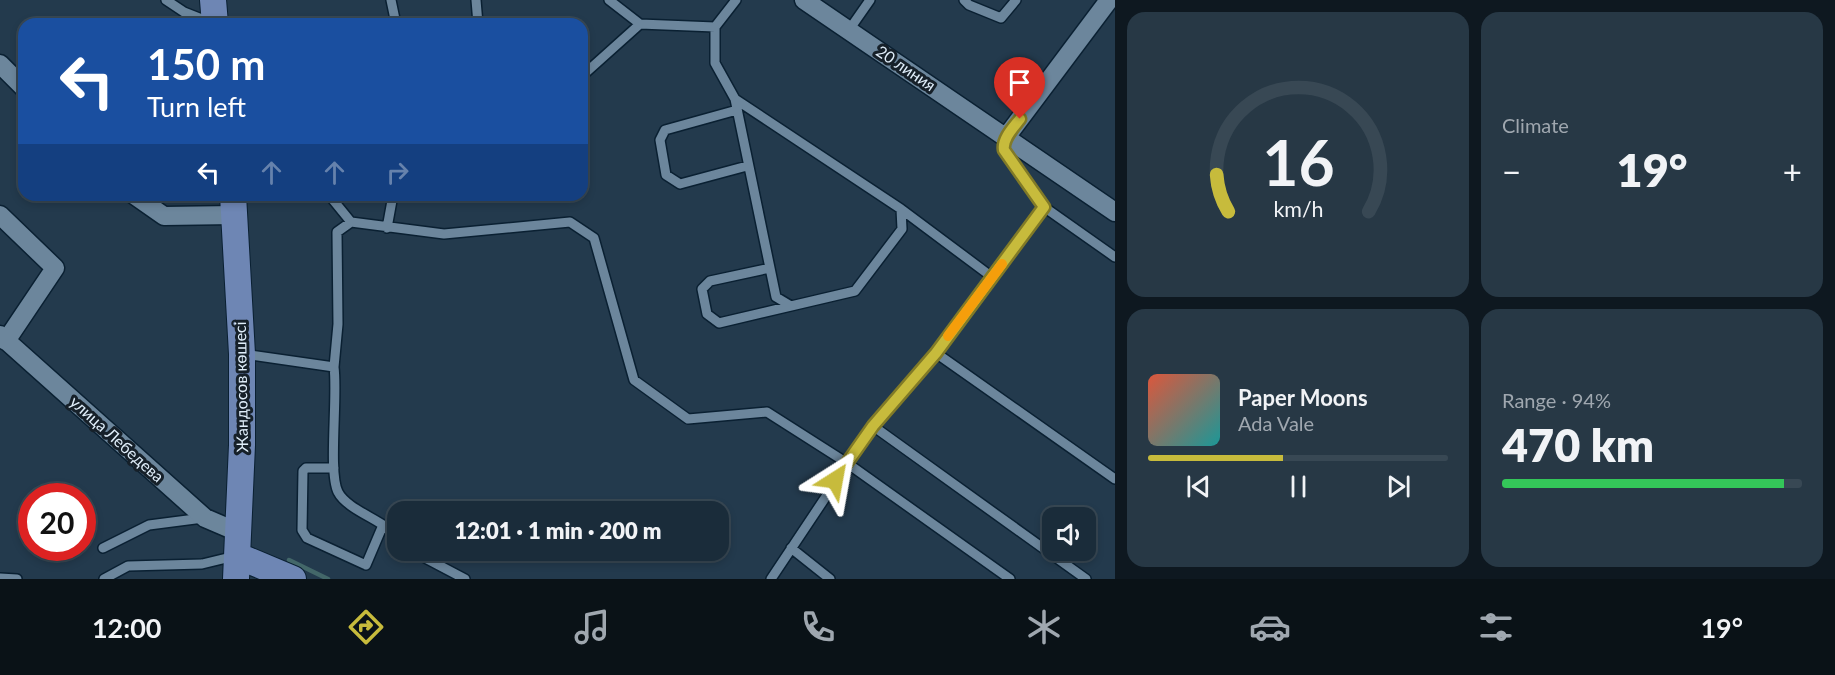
<!DOCTYPE html>
<meta charset="utf-8">
<style>
:root{--surface:#1a2c3a;--page:#273845;--text:#f1f3f6;--muted:#9fa7af;--line:#384854;--accent:#c7bb3c}
body{margin:0;font-family:Lato,sans-serif;background:var(--page);color:var(--text);height:100vh;display:flex;flex-direction:column;font-size:22px;white-space:nowrap}
*{box-sizing:border-box;margin:0}
p{font-size:20px;color:var(--muted)}
.icon{flex:none;width:33px;height:33px;fill:none;stroke:currentColor;stroke-width:2;stroke-linecap:round;stroke-linejoin:round}
.map{position:relative;flex:1;overflow:hidden}
.drawer{display:flex;flex-direction:column;gap:12px;padding:12px;background:#0e1820;width:720px}
.drawer>*{flex:none}
.top-card{position:absolute;left:18px;top:18px;width:570px;height:183px;border-radius:18px;box-shadow:0 3px 9px #0003,0 0 0 2px var(--line);background:#1a4fa0;color:#fff;overflow:hidden}
.tools{position:absolute;left:1042px;top:507px;display:grid;gap:12px}
.tools a{display:grid;place-items:center;width:54px;height:54px;border-radius:12px;background:var(--surface);box-shadow:0 3px 9px #0003,0 0 0 2px var(--line);font-size:30px}
.speed{position:absolute;left:18px;top:483px;display:flex;gap:12px;font-size:30px;font-weight:700;text-align:center}
.speed>*{display:grid;place-content:center;width:78px;height:78px;border-radius:50%;background:var(--surface);box-shadow:0 3px 9px #0003,0 0 0 2px var(--line);line-height:1}
.speed .limit{border:9px solid #d22;background:#fff;color:#111}
.pin{position:absolute;display:grid;place-items:center;width:51px;height:51px;color:#fff;margin:-62px -26px;border-radius:50% 50% 50% 0;rotate:-45deg;box-shadow:0 0 6px #0007}
.pin .icon{rotate:45deg}
.me{position:absolute;width:66px;margin:-33px;rotate:34deg;stroke-linejoin:round;filter:drop-shadow(0 0 4px #0008)}
.turn{display:flex;align-items:center;gap:21px;height:126px;padding:0 30px;font-size:27px}
.turn .icon{width:78px;height:78px;stroke-width:2.5}
.turn b{display:block;font-size:42px;line-height:51px}
.lanes{display:flex;align-items:center;height:57px;padding:0 30px;background:#0003;justify-content:center;gap:30px;direction:ltr}
.lanes .off{opacity:.35}
.big{font-size:45px;font-weight:800;line-height:1.1}
.drawer .card{flex:1;display:flex;flex-direction:column;justify-content:center;gap:9px;min-width:0;padding:0 21px;border-radius:18px;background:var(--page)}
.drawer .dial{align-items:center;gap:0}
.dial svg{height:156px;overflow:visible;fill:none;stroke:var(--line);stroke-width:7;stroke-linecap:round;text-anchor:middle}
.dial text{fill:var(--text);stroke:none}
.song{display:flex;align-items:center;gap:18px}
.cover{width:72px;height:72px;border-radius:9px;background:linear-gradient(135deg,hsl(10 70% 55%),hsl(180 70% 35%))}
.played{height:6px;border-radius:3px;background:linear-gradient(90deg,var(--accent) 45%,var(--line) 45%)}
.keys{display:flex;justify-content:space-around;direction:ltr}
.heat{display:flex;justify-content:space-between;align-items:center;font-size:33px;direction:ltr}
.charge{height:9px;border-radius:4px;background:linear-gradient(90deg,#34c759 94%,var(--line) 0)}
.drawer .tiles{flex:1;display:grid;gap:12px;grid-template-columns:repeat(2,1fr)}
.trip{position:absolute;left:387px;top:501px;width:342px;height:60px;border-radius:18px;background:var(--surface);box-shadow:0 3px 9px #0003,0 0 0 2px var(--line);font-weight:800;line-height:60px;text-align:center}
.tabs{display:flex;height:96px;justify-content:space-around;align-items:center;background:#0a1217;color:var(--muted)}
.tabs .icon{width:42px;height:42px}
.tabs .selected{color:var(--accent)}
.tabs b{font-size:27px;color:var(--text)}
main{display:flex;flex:1;min-height:0}
.map>svg:first-child{display:block}
.lines{fill:none;stroke-linecap:round;stroke-linejoin:round}
.stream{stroke:#436769;stroke-width:4.5}
.lane-casing{stroke:#0a2032;stroke-width:12}
.street-casing{stroke:#0a2032;stroke-width:21}
.secondary-casing{stroke:#0a2032;stroke-width:28}
.lane{stroke:#6c869c;stroke-width:9}
.street{stroke:#6c869c;stroke-width:18}
.secondary{stroke:#6e86b4;stroke-width:26}
.route-casing{stroke:#817a27;stroke-width:15}
.route{stroke:#c7bb3c;stroke-width:10}
.slow{stroke:#f59e0b;stroke-width:10}
.labels{text-anchor:middle;stroke-width:6;stroke-linejoin:round;paint-order:stroke}
.street-label{font-size:16px;fill:#e0eefa;stroke:#162029}
</style>
<main>
<div class="map">
<svg width="1115" height="579" viewBox="0 0 1115 579">
<rect width="100%" height="100%" fill="#233a4d"/>
<g class="lines">
<path class="stream" d="M289,560L328,579"/>
<defs>
<path id="lane" d="M166,0L184,12L212,23
M391,0L396,24
M476,0L478,24
M609,0L640,24
M964,0L969,5L1001,18L1016,0
M715,27L736,0
M849,30L870,0
M582,76L640,24L715,27V63L735,99L776,297L791,306L855,291L902,229L901,209L735,99
M737,110L665,130L660,140L666,175L680,184L747,166
M1007,136L1003,145L1004,150L1044,207
M329,195L351,222
M901,209L992,277
M387,228L393,195
M770,268L710,281L702,289L707,314L719,323L791,306
M936,353L1115,479
M244,354L334,367C338,396 328,472 338,492C345,506 370,516 383,525L366,565L307,538L302,530L303,471L306,468H334
M334,367L338,324L337,232L351,222L444,234L570,222L594,238L634,380L688,419L767,412L847,463L1010,579
M873,426L1086,579
M383,525L398,539
M103,548L149,525L203,518
M791,548L830,579
M410,550L465,579
M0,578L17,579
M104,579L128,566L202,564L235,556
M771,579L873,426L936,353L1044,207L1115,257"/>
<path id="street" d="M804,0L1115,212
M0,64L24,88
M1007,136L1109,0
M134,195L164,216L234,215
M0,215L55,268L6,341
M0,335L205,518L240,533"/>
<path id="secondary" d="M213,0L215,24
M233,195L242,354V445L236,579
M238,556L293,579"/>
</defs>
<use href="#lane" class="lane-casing"/>
<use href="#street" class="street-casing"/>
<use href="#secondary" class="secondary-casing"/>
<use href="#lane" class="lane"/>
<use href="#street" class="street"/>
<use href="#secondary" class="secondary"/>
</g>
<g class="lines">
<defs>
<path id="route" d="M835,480L873,426L936,353L1044,207L1004,150C1002,139 1013,128 1020,119"/>
</defs>
<use href="#route" class="route-casing"/>
<use href="#route" class="route"/>
<path class="slow" d="M948,336L1002,264"/>
</g>
<g class="labels">
<g class="street-label">
<text transform="translate(906 68) rotate(34)" y="6">20 линия</text>
<text transform="translate(241 387) rotate(-91)" y="6">Жандосов көшесі</text>
<text transform="translate(117 439) rotate(42)" y="6">улица Лебедева</text>
</g>
</g>
</svg>
<div class="tools">
<a><svg class="icon" aria-label="sound" viewBox="0 0 24 24"><path d="M4 9h4l5-4v14l-5-4H4zM17 9q2 3 0 6"/></svg></a>
</div>
<div class="speed"><div class="limit">20</div></div>
<div class="pin" style="left:1020px;top:119px;background:#d93025"><svg class="icon" aria-label="arrive" viewBox="0 0 24 24"><path d="M6 21V4h12l-3 4 3 4H6"/></svg></div>
<svg class="me" style="left:835px;top:480px" viewBox="-20 -20 40 40"><path d="M0-17L14 15 0 8-14 15z" fill="#c7bb3c" stroke="#fff" stroke-width="4"/></svg>
<div class="trip">12:01 · 1 min · 200 m</div>
<div class="top-card">
<div class="turn"><svg class="icon" aria-label="left" viewBox="0 0 24 24"><path d="M17 20v-9H6M10 6l-5 5 5 5"/></svg><div><b>150 m</b>Turn left</div></div>
<div class="lanes"><svg class="icon" aria-label="left" viewBox="0 0 24 24"><path d="M17 20v-9H6M10 6l-5 5 5 5"/></svg><svg class="icon off" aria-label="ahead" viewBox="0 0 24 24"><path d="M12 20V5M6 11l6-6 6 6"/></svg><svg class="icon off" aria-label="ahead" viewBox="0 0 24 24"><path d="M12 20V5M6 11l6-6 6 6"/></svg><svg class="icon off" aria-label="right" viewBox="0 0 24 24"><path d="M7 20v-9h11M14 6l5 5-5 5"/></svg></div>
</div>
</div>
<section class="drawer">
<div class="tiles">
<div class="card dial"><svg viewBox="0 0 100 80">
<path d="M14 69A42 42 0 1 1 86 69"/>
<path d="M14 69A42 42 0 0 1 8 50" stroke="#c7bb3c"/>
<text x="50" y="56" font-size="32" font-weight="700">16</text>
<text x="50" y="72" font-size="11">km/h</text>
</svg></div>
<div class="card"><p>Climate</p>
<div class="heat"><a>−</a><b class="big">19°</b><a>+</a></div>
</div>
<div class="card">
<div class="song"><i class="cover"></i><div><b>Paper Moons</b><p>Ada Vale</p></div></div>
<div class="played"></div>
<div class="keys"><svg class="icon" aria-label="previous" viewBox="0 0 24 24"><path d="M18 5L8 12l10 7zM5 5v14"/></svg><svg class="icon" aria-label="pause" viewBox="0 0 24 24"><path d="M8 5v14M16 5v14"/></svg><svg class="icon" aria-label="next" viewBox="0 0 24 24"><path d="M6 5l10 7-10 7zM19 5v14"/></svg></div>
</div>
<div class="card"><p>Range · 94%</p><b class="big">470 km</b><div class="charge"></div></div>
</div>
</section>
</main>
<nav class="tabs">
<b>12:00</b>
<svg class="icon selected" aria-label="directions" viewBox="0 0 24 24"><path d="M12 3l9 9-9 9-9-9zM9 14v-3h6M13 9l2 2-2 2"/></svg>
<svg class="icon" aria-label="music" viewBox="0 0 24 24"><path d="M9 18V5l10-2v13"/><circle cx="6" cy="18" r="3"/><circle cx="16" cy="16" r="3"/></svg>
<svg class="icon" aria-label="phone" viewBox="0 0 24 24"><path d="M5 4h4l2 5-3 2q2 4 5 5l2-3 5 2v4C11 20 4 13 5 4z"/></svg>
<svg class="icon" aria-label="climate" viewBox="0 0 24 24"><path d="M12 3v18M4 7l16 10M4 17L20 7"/></svg>
<svg class="icon" aria-label="car" viewBox="0 0 24 24"><path d="M5 17H2v-5l4-1 3-4h7l3 4 3 1v5h-3M9 17h6M6 11h13"/><circle cx="7" cy="17" r="2"/><circle cx="17" cy="17" r="2"/></svg>
<svg class="icon" aria-label="filters" viewBox="0 0 24 24"><path d="M4 7h16M4 17h16"/><circle cx="9" cy="7" r="2"/><circle cx="15" cy="17" r="2"/></svg>
<b>19°</b>
</nav>
